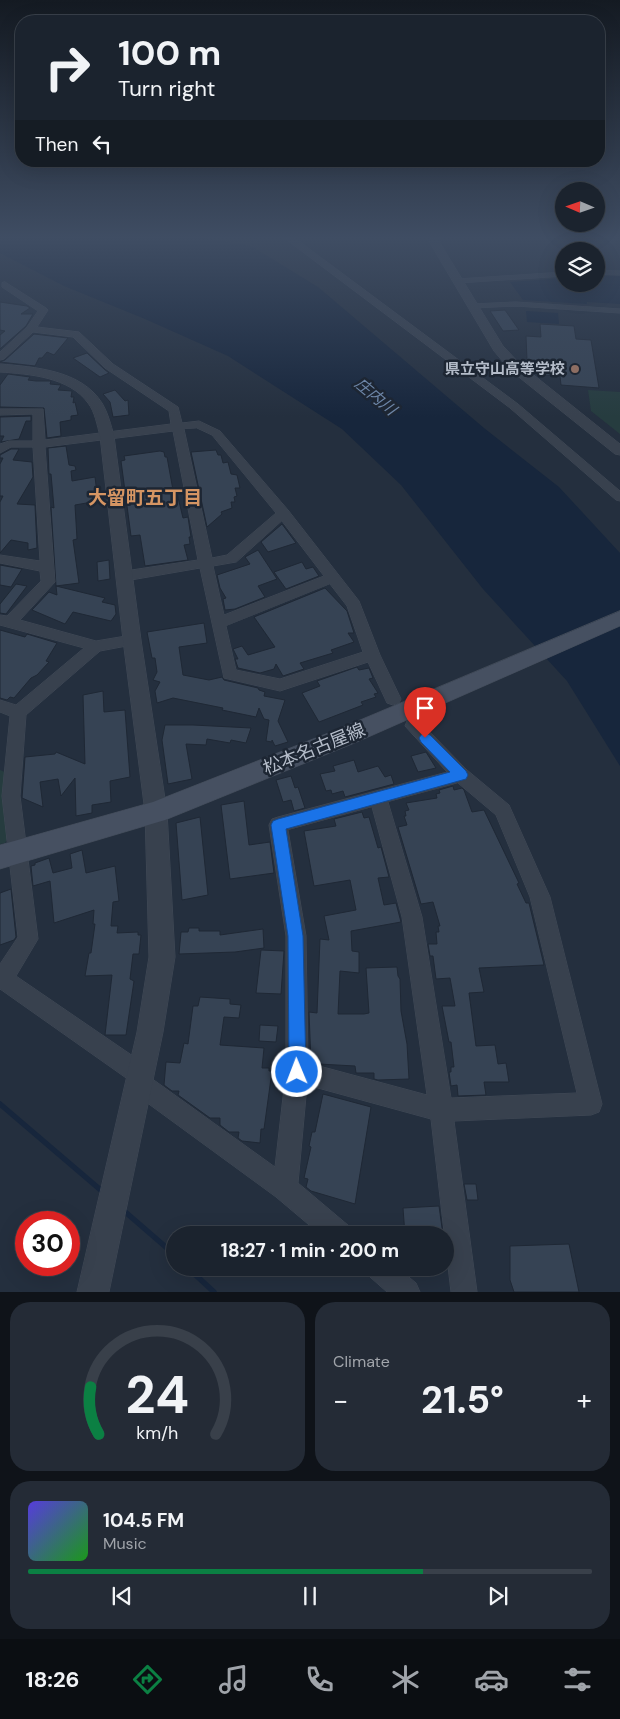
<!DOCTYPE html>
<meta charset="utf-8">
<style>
:root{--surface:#1b232e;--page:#242b36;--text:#f1f3f6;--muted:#a0a4aa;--line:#39404a;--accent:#0b8043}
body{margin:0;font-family:"DM Sans","Noto Sans JP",sans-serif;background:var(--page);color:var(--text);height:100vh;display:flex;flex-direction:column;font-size:19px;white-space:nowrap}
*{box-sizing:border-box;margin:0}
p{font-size:16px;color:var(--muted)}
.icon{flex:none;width:28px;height:28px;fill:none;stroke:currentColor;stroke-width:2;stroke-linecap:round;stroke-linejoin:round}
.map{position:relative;height:1292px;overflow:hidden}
.side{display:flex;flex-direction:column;gap:10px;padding:10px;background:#0f1319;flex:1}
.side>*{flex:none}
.top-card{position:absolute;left:15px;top:15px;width:590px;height:152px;border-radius:20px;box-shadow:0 5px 20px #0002,0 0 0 1px var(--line);background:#1b232e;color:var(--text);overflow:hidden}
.needle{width:32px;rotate:272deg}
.controls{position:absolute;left:555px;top:182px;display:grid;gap:10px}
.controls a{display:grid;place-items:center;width:50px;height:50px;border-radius:50%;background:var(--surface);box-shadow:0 5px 20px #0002,0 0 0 1px var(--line);font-size:25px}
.speed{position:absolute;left:15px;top:1211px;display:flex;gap:10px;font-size:25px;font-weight:700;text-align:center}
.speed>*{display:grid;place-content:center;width:65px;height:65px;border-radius:50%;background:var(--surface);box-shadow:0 5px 20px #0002,0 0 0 1px var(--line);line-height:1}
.speed .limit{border:8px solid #d22;background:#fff;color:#111}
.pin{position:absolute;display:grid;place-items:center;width:42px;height:42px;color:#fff;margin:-51px -21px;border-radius:50% 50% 50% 0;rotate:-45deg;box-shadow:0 0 5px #0007}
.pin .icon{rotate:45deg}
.me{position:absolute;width:55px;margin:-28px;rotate:359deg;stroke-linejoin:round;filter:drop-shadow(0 0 4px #0008)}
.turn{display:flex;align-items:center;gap:18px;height:105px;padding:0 20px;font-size:22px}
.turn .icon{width:65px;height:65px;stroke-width:2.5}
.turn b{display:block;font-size:35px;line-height:42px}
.then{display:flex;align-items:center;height:48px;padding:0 20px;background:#0003;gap:10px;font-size:19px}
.big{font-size:38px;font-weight:700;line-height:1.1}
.side .tile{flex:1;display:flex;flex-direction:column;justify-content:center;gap:8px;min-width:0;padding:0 18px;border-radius:20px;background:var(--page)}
.side .dial{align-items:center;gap:0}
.dial svg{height:130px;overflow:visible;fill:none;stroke:var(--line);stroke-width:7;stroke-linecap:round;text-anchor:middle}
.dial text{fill:var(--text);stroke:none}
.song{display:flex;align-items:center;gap:15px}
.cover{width:60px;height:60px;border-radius:8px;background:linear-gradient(135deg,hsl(250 70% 55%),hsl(120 70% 35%))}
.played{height:5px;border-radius:2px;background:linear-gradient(90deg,var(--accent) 70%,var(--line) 70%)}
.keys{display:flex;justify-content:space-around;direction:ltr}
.heat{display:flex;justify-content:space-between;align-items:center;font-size:28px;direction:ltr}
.side .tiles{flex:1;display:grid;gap:10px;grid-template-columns:1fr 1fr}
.tile:last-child{grid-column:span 2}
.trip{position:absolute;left:166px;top:1226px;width:288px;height:50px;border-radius:25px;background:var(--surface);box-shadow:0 5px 20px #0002,0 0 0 1px var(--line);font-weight:700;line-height:50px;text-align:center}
.tab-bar{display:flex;height:80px;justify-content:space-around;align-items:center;background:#0b0e12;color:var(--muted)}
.tab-bar .icon{width:35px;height:35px}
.tab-bar .current{color:var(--accent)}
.tab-bar b{font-size:22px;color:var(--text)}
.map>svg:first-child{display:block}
.green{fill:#263c3f}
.water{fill:#17263c}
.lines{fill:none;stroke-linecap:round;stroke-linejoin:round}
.stream{stroke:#17263c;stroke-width:5.5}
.building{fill:#364354;stroke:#1f2835}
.service-casing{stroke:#414a57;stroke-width:5}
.minor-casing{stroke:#414a57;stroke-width:1}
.tertiary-casing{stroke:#414a57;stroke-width:1}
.secondary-casing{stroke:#414a57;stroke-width:1}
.service{stroke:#38414e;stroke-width:4.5}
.minor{fill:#38414e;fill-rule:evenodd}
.tertiary{fill:#38414e;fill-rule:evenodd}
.secondary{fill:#465061;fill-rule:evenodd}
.route{fill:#1a73e8;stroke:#114b97}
.education-dot{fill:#8d6e63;stroke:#1d2633;stroke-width:2}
.labels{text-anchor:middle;stroke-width:5;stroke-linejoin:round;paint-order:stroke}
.far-poi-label{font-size:15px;font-weight:bold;fill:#b4bcc9;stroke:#1d2633;text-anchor:end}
.far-water-label{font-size:16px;font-style:italic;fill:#6d86a8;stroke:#1d2633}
.street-label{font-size:18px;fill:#b4bcc9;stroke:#1d2633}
.neighbourhood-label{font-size:19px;font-weight:bold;fill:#d59563;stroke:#1d2633}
</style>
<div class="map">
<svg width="620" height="1292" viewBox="0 0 620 1292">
<rect width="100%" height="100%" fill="#242f3e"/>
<path class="green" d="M588,390L620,392V434L591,411Z
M0,770L7,773L9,837L5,843L0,844Z"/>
<path class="water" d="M0,236H191L251,246L318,287L484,428L559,487L620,553V766L567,681L483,589L401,485L342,429L228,356L145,319L64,286L0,253Z
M596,276H620V304L587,302V304L523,300L510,282L564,278V284H596Z
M526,311L558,313L559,324L527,322Z"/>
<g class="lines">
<path class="stream" d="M0,1104L103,1192
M123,1210L175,1255
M188,1268L214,1292"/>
</g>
<path class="building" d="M0,302L27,306L30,308L21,314H33L26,326L0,349V335L5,331L0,330Z
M505,310L519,330L503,331L490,311Z
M540,324L574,326L576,339L591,340L599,388L561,385L560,376L543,375L540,364L535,363V360H527L526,336L541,337Z
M34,334L68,338L54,355L47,352L42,358H39L35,366L0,362L5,360Z
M87,353L104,369L109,373L100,377L73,358Z
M8,374L30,377L28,380L36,381H51L50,384L61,385L58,390L72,391L71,397H74L73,403L75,402L78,415L71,416V420L60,422L61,436L47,438L44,408L0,407V385Z
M115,390L125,401L128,400L129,415L113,417L110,402L103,394Z
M31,416V421H26L19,439L1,442L4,436H0V417Z
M66,446L69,465L75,466L76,470L71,471L72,481L95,477L98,501L75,505L77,539L73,540L79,583L56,586L51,507L54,508L51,474H49L48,448Z
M11,449H19L13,460L32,462L33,477L17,504L35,505L37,548L28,550V543L11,540L0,553V502L3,496H0V464L3,458H0V455Z
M216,450L218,455H221L223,463L228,462L231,474L237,475L240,488H235L237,496L234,497L235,502H231L232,508L221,512L222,514L207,527L191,452Z
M160,451L164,452L165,457H167L173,490L176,489L183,518L188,517L191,537H189L190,544L184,545L188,560L145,566L140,535L131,536L121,461L125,460L124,456Z
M282,524L296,543L268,552L261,542Z
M258,550L277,579L258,586L265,597L235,609L225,610L223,599L226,598L220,588L217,575L250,564L245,557Z
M109,560L110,579L98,581L97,562Z
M302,562L306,569L313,567L319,576L286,589L274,572Z
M0,565L22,569L11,587L0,585Z
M16,584L27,586L6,614L0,613V604Z
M56,586L105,598L102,602L115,605L116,614L111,621L73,612L65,624L32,610L49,592L57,595Z
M325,588L347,611L354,633H348L354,642L331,650L333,653L300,663L304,669L283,676L276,664L274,669L260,673L238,668L235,659H238L233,649L242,646L248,655L275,647L254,617Z
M204,623L207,643L179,647L183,675L209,680L222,677L224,680L258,688L259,690L265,692L264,696L285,700L278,721L288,742L275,746L272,740V742L266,741L269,720L264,719L259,708L256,717L222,710L223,708L173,698L157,703L155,691L160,682L153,680L157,672L155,658H152L147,632Z
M0,630L25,637L27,634L57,643L46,661L49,662L37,675L31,678L14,698L10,697L7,700L0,698Z
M357,667L359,670L369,668L373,678L369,679L378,693L374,694L376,697L361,702L363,705L319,722L302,693L320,686L317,681Z
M103,691L104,712L125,710L130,777L110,781L111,802L92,805V813L76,816L75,778L61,796L58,779L40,782L43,807L22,798L25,757L55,754L56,752L85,764L83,695Z
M165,725H193L251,728L246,743L231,740L230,743L207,739L206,745L186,744L192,779L168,784L162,740Z
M426,752L436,768L418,772L411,756Z
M354,760L358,772L378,766L385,777L391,775L394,784L345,797L343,791L332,794L331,790L326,791L320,774L335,771L333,766Z
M291,776L295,788L298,787L305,808L294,811L291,800L283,802L276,780Z
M453,786L454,790L462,788L464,790L472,812L484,810L519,883L517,884L526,903H529L544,965L479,968L484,992L469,993L476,1046L495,1045L498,1064L506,1063L509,1082H484L486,1095L458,1096L457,1085L451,1086L449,1072H451V1067H454L451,1042H449L442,1006H455L450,978L436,979L433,956H430L428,944H437L436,932H439L438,926H440L433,902L421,904L398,827L407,825L404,816H406L405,811L409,810L406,803L437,798L436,794L440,793L439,790Z
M244,801L249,845L270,842L274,873L230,879L221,805Z
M362,812L364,818L369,817L378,848L381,847L389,877L378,878L384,905L396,903L401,922L351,931L352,951L359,952V973L340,971L338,1014H364L369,1013L366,968L397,967L398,976L400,979L401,1011L407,1044L409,1079L378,1080L374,1079V1073H356L355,1066L319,1064L311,1062L309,1012L317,1013L320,939L329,940L324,916L356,910L350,880L314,886L304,831L336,826L334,819Z
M200,817L208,895L182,900L176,823Z
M82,850L86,873L115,866L119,901L113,902L111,926H118L117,933L138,932V935H141L139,954H133L130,979L134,981L126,1035H105L112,975L85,976L89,953H91L95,924H93L94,910L54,923L50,881L33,886L31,866L35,865V863L49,858L53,873L72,868L70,854Z
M11,889L16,937L14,940L0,945V893Z
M189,928H199V931H220V935L263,929L264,948L235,952L179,954L181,932H188Z
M261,950L284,951L281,994L256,993Z
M200,997L230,999V1004L241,1005L239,1018L224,1017L220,1045L264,1048L262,1068H269V1071H272L264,1129H261L260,1143L242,1141L238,1138L239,1132H229L220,1125V1118H210L178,1095L179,1091H172L164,1085L166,1062L180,1063L184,1043L188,1044L193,1006H198Z
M260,1025L278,1026L276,1042L259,1041Z
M323,1094L371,1107L355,1204L311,1191L306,1187L308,1179L304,1178L311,1147L309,1146L312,1132H315Z
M464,1184H476L478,1200H467Z
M439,1206L443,1235H405L403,1208Z
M569,1244L579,1292H514L510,1280V1246Z"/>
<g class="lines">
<defs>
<path id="service" d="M596,272L620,273
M458,281L564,274
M473,306L516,304L620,311"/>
<path id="minor" d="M282,236H292L518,404L620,491V501L616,500L510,408Z
M5,282L46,308L48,310L37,327L79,332L113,364L178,407L182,423L199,421L220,431L288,510L359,601L380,655L401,699L399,703L393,705L387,703L368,662L280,691L224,678L200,568L125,581L120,579L118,576L120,573L125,571L198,560L173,431L45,447L55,582L20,620L96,641L132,635L137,636L139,640L137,644L100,651L26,715L20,796L38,939L16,976L149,1067L152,1075L151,1078L275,1167L286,1071V936L269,825L272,819L278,817L447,772L405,726L407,721L413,719L419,721L467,770L509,805L550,897L602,1104L599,1112L591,1115L454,1121L477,1292H451L431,1119L307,1085L298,1183L349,1226L352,1235H321L276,1197L131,1091L128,1083L129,1080L0,989V964L18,937L2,796L10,716L0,712V700L16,705L84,648L0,625V615L7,616L41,581L40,571L0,563V555L40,561L33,447H11L0,453V444L9,441H33V414L0,415V409H43L45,440L171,424L169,411L105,368L73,337L33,332L4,359L0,360V352L27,327L38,311L2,287V283ZM197,428L212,435L276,513L227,555L212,558L184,429ZM282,521L324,576L224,615L213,566L236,562ZM330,584L347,606L363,652L280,679L236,670L226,626ZM458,783L496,815L530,897L577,1093L451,1098L422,917L388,802ZM372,807L402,917L427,1095L308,1063L306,936L288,830Z
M366,1268H398L416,1283L420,1292H387L370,1277Z"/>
<path id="tertiary" d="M430,236H440V243L503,346L520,364L620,444V455L615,454L510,370L494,351L430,243Z
M0,364C35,367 81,370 102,403C108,413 111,425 114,436L141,640L167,812L175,957L163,1032L109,1292H77L137,1032L149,957L145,812L123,640L100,436C97,425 95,412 88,403C69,377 30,374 0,372Z"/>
<path id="secondary" d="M620,611V626L357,742L165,820L0,869V845L153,802L341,728Z"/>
</defs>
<use href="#service" class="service-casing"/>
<use href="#minor" class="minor-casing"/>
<use href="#tertiary" class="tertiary-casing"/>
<use href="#secondary" class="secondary-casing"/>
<use href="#service" class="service"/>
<use href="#minor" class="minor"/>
<use href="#tertiary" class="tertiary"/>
<use href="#secondary" class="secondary"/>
</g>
<linearGradient id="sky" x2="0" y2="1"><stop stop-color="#141a22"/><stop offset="0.57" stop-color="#3f4d63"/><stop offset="1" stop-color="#3f4d63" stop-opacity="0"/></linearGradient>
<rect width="620" height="417" fill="url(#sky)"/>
<path class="route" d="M425,733L430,735L466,771L468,775L466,779L286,829L303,936L306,1072L303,1077L297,1080L291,1077L289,1072L288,936L271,825L273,821L278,819L450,772L421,742L419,738L421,735Z"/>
<circle class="education-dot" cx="575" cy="369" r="5"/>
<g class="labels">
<g class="far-poi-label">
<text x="565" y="374">県立守山高等学校</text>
</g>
<g class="far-water-label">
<text transform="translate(376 396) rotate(40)" y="6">庄内川</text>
</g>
<g class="street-label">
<text transform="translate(314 749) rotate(-22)" y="6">松本名古屋線</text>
</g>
<g class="neighbourhood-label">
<text x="145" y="504">大留町五丁目</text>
</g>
</g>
</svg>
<div class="controls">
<a><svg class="needle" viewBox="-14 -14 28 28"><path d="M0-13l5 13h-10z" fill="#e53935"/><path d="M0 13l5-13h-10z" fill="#a0a4aa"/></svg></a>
<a><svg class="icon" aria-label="layers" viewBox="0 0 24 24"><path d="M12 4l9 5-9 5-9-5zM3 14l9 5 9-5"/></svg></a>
</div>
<div class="speed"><div class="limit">30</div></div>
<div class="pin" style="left:425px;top:738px;background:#d93025"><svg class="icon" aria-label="arrive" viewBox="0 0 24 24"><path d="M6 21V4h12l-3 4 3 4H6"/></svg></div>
<svg class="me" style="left:297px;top:1072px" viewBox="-20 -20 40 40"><circle r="17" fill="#1a73e8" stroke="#fff" stroke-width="3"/><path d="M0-11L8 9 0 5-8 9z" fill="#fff"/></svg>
<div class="trip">18:27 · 1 min · 200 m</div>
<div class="top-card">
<div class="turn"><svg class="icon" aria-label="right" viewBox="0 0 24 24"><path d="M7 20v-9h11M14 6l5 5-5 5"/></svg><div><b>100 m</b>Turn right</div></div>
<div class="then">Then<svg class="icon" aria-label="left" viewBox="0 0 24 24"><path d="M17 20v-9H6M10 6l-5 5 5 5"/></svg></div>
</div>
</div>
<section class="side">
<div class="tiles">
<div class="tile dial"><svg viewBox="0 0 100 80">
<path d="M14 69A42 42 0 1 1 86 69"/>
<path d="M14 69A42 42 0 0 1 9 40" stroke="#0b8043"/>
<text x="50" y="56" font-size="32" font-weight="700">24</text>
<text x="50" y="72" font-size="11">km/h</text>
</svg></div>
<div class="tile"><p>Climate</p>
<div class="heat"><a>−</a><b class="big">21.5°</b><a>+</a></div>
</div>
<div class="tile">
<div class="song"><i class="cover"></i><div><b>104.5 FM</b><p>Music</p></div></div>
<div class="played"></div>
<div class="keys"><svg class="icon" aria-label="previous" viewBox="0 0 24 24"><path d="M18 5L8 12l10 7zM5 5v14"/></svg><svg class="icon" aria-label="pause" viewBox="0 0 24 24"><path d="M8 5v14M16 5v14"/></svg><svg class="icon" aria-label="next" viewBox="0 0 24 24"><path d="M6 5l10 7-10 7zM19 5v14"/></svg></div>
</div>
</div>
</section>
<nav class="tab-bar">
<b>18:26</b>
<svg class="icon current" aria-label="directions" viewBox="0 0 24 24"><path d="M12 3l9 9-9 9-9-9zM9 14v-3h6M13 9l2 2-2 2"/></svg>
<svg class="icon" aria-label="music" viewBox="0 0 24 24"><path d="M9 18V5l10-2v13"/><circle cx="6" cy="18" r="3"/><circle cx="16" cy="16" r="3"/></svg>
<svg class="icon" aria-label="phone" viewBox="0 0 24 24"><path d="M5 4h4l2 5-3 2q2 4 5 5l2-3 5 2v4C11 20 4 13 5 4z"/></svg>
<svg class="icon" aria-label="climate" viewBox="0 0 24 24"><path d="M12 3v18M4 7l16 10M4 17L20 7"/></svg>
<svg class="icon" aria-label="car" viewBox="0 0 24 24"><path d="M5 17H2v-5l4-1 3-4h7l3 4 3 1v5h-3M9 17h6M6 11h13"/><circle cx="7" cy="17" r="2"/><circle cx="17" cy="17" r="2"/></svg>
<svg class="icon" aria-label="filters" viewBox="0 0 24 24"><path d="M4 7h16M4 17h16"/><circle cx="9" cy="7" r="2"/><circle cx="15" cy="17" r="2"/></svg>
</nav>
